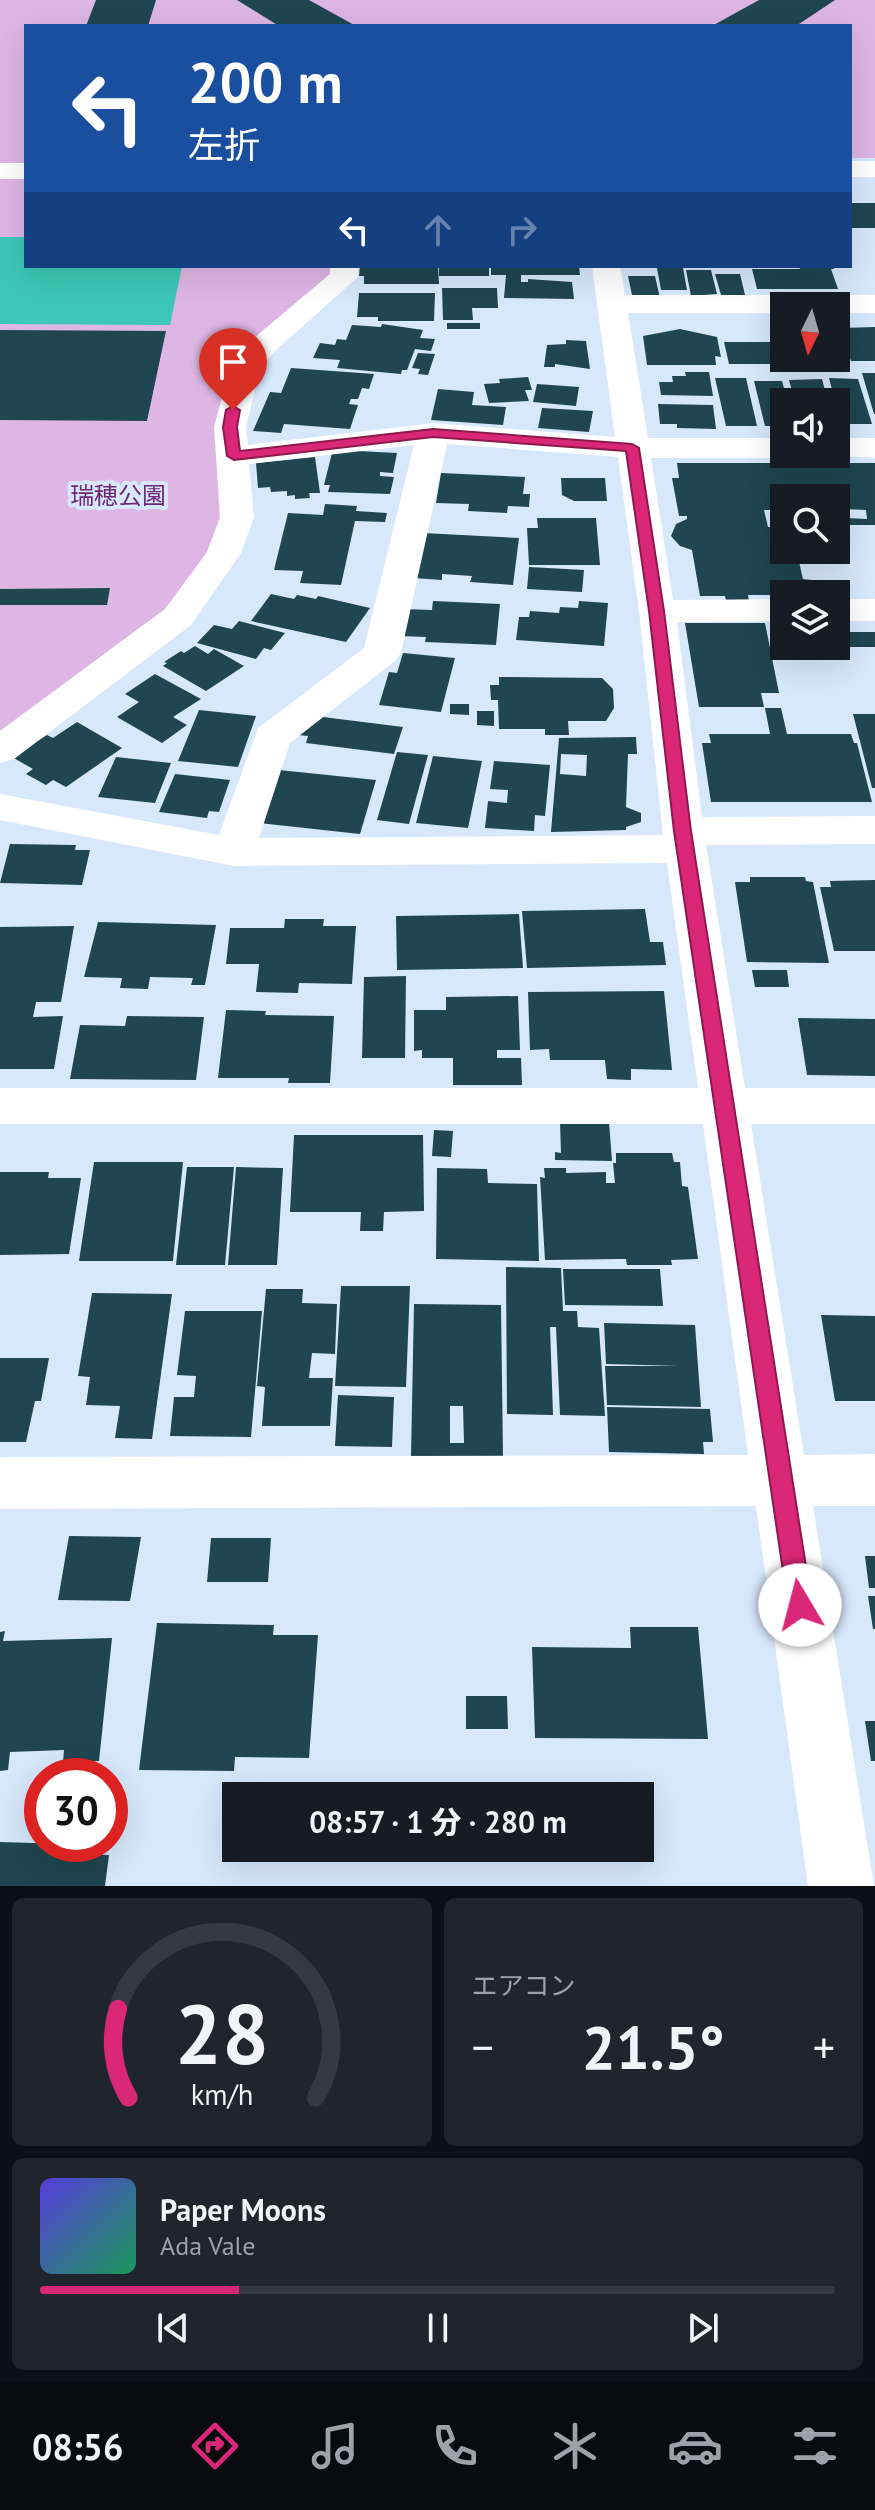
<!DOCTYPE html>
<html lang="ja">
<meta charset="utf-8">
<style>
:root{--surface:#171b24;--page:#20242c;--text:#f1f3f6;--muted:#9ea1a6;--line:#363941;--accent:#db2777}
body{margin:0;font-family:"PT Sans","Noto Sans JP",sans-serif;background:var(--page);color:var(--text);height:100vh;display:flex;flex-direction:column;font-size:30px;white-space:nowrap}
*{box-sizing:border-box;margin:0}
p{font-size:26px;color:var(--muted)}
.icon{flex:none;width:44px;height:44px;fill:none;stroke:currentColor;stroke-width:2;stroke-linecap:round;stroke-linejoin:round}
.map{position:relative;height:1886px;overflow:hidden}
.drawer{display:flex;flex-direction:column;gap:12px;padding:12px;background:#0d0f14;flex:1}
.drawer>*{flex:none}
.hud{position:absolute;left:24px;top:24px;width:828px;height:244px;border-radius:0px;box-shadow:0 8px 32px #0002;background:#1a4fa0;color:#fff;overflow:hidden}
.needle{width:52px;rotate:185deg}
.fabs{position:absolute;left:770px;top:292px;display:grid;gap:16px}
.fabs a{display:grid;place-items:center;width:80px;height:80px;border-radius:0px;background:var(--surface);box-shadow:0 8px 32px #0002;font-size:40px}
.speed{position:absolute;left:24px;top:1758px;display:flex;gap:16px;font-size:40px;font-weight:700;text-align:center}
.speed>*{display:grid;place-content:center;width:104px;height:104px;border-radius:50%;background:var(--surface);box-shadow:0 8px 32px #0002;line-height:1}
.speed .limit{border:12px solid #d22;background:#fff;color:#111}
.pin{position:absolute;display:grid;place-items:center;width:68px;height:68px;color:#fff;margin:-82px -34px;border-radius:50% 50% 50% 0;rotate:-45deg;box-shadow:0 0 8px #0007}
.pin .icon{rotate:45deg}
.me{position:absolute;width:88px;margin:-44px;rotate:352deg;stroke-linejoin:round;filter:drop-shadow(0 0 6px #0008)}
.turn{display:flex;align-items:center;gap:28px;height:168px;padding:0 32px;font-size:36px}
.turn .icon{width:104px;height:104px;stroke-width:2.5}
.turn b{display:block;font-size:56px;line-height:68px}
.lanes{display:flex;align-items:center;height:76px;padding:0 32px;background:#0003;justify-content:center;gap:40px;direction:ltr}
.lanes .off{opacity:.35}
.big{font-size:60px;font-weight:800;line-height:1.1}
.drawer .widget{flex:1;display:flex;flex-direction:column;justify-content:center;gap:12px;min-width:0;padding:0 28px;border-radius:12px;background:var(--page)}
.drawer .dial{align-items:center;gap:0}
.dial svg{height:208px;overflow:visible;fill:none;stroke:var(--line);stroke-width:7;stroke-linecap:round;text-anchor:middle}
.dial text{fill:var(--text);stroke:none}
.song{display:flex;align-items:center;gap:24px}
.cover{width:96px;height:96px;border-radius:12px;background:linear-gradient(135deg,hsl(250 70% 55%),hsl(150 70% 35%))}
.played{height:8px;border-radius:4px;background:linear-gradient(90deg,var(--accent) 25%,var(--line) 25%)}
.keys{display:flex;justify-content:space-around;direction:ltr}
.heat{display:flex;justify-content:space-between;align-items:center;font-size:44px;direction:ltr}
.drawer .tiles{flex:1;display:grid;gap:12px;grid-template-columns:1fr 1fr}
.widget:last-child{grid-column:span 2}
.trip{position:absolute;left:222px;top:1782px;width:432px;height:80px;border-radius:0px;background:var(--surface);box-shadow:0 8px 32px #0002;font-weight:800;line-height:80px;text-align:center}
.dock{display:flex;height:128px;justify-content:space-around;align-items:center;background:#090b0e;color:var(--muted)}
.dock .icon{width:56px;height:56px}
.dock .current{color:var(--accent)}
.dock b{font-size:36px;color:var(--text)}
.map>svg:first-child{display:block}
.green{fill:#deb6e4}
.water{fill:#3dc7b7}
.building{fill:#1f4651;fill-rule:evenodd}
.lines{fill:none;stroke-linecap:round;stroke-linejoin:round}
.street{fill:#fff;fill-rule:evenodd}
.secondary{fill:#fff;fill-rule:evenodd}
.route{fill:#db2777;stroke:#8e194d;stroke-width:2}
.labels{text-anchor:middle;stroke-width:8;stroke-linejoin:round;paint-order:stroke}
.far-park-label{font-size:24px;fill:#6f277a;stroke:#d7e8fd}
</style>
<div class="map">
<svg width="875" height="1886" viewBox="0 0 875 1886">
<rect width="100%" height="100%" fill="#d7e8fd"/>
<path class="green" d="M0,0H875V158H850V26H26V266H344L245,367L237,517L178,617L0,750Z"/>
<path class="water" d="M0,237H26V266H182L170,325L0,324Z"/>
<path class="building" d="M96,0H156L148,26H86Z
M237,0H309L356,26H279Z
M759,0H835L796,26H712Z
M850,203H875V228H850Z
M360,266H438L439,284H364V276H359Z
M439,266H489V276H439Z
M491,266H579L580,275H521V282H528V279L572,282L574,299L504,298L506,275H491Z
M799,266H833L834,269H831L838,289H757L752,269H800Z
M657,268H683L687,290H661Z
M686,270H711L717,294L691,296Z
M715,274H740L745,295H721Z
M628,276H655L660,298L632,295Z
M442,288H497L498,308H472L473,320H443Z
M359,293H435L434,321H378V317H357Z
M447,323H480V329H447Z
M382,324L423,330L420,338L435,339L431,351L415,349L407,370H402L401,374L337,368L340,360L313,358L320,343L335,345L337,339L346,340L352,325L381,327Z
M875,327V361H851L840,328Z
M680,329L717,337L721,357L715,356L716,365H647L643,336Z
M0,330L166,331L147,421L0,420Z
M837,334L846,364H792L790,358H836Z
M566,340L586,341L590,369L555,364V367H544L547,345L566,344Z
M724,342H779L784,364H729Z
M418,353L435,354L428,375L418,374L420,369L412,368Z
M291,368L374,374L369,389L362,388L358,399H351L349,404L358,405L350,429L284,424L281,433L253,431L270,392L281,393Z
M685,372H709L713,396L661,395L659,382H673L672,376H686Z
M862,373H875V414H874Z
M528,377L532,390H525L529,401L489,403L484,384L500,383L499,379Z
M715,378H746L757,426H726Z
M829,378L858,379L872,424H841Z
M822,379L828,402H795L789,380Z
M754,381H782L788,402H784V426H765Z
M537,384L579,387L576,406L533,402Z
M438,389L474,392L472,405L506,407L503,425L431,420Z
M658,404L713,405L716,429L677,428V424H660Z
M542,408L593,411L589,432L538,428Z
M339,450L397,453L393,473L380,472V476L394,477L390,494L328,492L330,485H324L332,453Z
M315,457L320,493H309L310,498L295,499V495L287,496V491L271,492L270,487L258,488L256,463Z
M677,463H875V525H836V498H784V510H764L768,527H784V550H834V553H797L803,579L812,580L816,594H784L783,601L781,595H748L749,601H726L725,596H700L692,550L680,546L671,536L676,524L687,519V516H679L672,478H679ZM844,509L866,510L867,519L846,518Z
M441,473L525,477L523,494H530L529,507L508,506L507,513L468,511L469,504L436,503Z
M561,478H605L607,501H574L562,495Z
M325,504L357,506L356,511L387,513L385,522L355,521L341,585L300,583L303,571L274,570L288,513L323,515Z
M537,518H596L600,565H529L527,528H538Z
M423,533L519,538L513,585L470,582L472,576L442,574V580L414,578Z
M529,567L584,570L582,592L527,589Z
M110,588L107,605H0V589Z
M271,594L294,599L297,595L316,599L318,596L370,608L346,642L251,621Z
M433,601L500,604L496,645L425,642L426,637L399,636L404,609L432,610Z
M579,601L608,603L604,646L516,640L519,617H529L530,611L559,613L560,607L578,608Z
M239,621L285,633L271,650L264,648L256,659L197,643L214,625L232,629Z
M685,623H765L779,693H761L764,707H699Z
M842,632H875V647H846Z
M195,646L208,654L214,649L244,666L206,691L163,666L167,663L164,662L181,651L184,653Z
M403,653L455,658L441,712L379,705L389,672L397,673Z
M155,674L201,699L173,717L187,725L162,743L117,717L139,702L125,694Z
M499,677L602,678L613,689L614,708L606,721H568L569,735H545V729H499L498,700H491L490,685H499Z
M450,704H469V715L450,714Z
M765,708H781L787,734H851L854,743H857L872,802H711L702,743H711L709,734H770Z
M199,710L256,716L238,767L178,761Z
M477,711H494V726L477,725Z
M853,714H875V788H872Z
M315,716L403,727L394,754L306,743L308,736L298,735Z
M77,722L122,748L66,787L53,780L46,785L26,774L33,769L12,757L47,735L53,738Z
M636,737L637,754H628L626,807L641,813V822L626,827V830L551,832L559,738ZM561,754L587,755L586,776L560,774Z
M397,752L428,755L409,824L377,820Z
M433,756L482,761L468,828L416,823Z
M116,757L171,763L155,803L98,797Z
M494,761L550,765L545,816L535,815L534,831L485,828L488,801L507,803L508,790L490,789Z
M279,770L376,780L360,834L259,823Z
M175,774L230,780L219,812L209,811L207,818L159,812Z
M10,844L76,845L75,850H90L82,885L0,883Z
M750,877H805L806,881L813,882L829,963L747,962L735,882H750Z
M875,880V951H834L820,887H831L830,881Z
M645,909L650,942H663L666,965L527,968L522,911Z
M519,914L523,968L397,970L396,916Z
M285,919H324L323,926H356L352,984L299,983L298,993L256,992L259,964H226L230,928H284Z
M98,922L216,925L205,985H191L193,978L150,977L148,989L120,988L122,978L84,977Z
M74,926L61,1002H36L33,1017L63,1016L54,1069H0V927Z
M752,970H787L789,987H755Z
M406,976L405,1058H362L364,977Z
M664,991L672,1070L631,1069V1080L607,1079L605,1060H550L549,1049L530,1050L528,992Z
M518,996L520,1050H497V1058H521L522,1085H453V1058H422V1050L414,1051V1010H446V997Z
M226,1010L266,1011L265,1015L334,1016L330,1083H288L289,1078H218Z
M127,1016L204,1017L196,1080L70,1079L80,1025L125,1026Z
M798,1018L875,1019V1076L807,1075Z
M560,1122H609L612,1161L555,1160V1152L561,1153Z
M434,1130L453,1131L451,1157L432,1156Z
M294,1135H423L424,1211L384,1212L383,1231H360L361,1212H290Z
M616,1153H672L674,1162H680L682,1186L688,1187L698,1259L671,1260L672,1265H627L626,1259H621L545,1260L540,1177L545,1178L544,1168H566V1173L606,1172V1183H615L613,1163H616Z
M94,1162H183L173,1261H79Z
M187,1167H234L225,1265H176Z
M236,1167L283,1168L277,1265H228Z
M437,1168L487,1169L488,1183L537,1184L539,1261L436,1259Z
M0,1172H49L48,1178H81L69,1254L0,1255Z
M506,1267L561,1268L563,1311H577L578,1327L599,1328L605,1416L560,1415L556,1327H550L553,1415L507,1414Z
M563,1269H660L663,1306L565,1305Z
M341,1286H410L406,1387L335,1386Z
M266,1289H303L302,1303L337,1304L335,1354L312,1353L309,1378H333L330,1426H262L265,1387L257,1386Z
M92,1293L172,1294L152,1439L115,1438L120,1406L86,1405L90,1377L78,1376Z
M414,1304L501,1305L503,1457L411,1456ZM450,1406H463L464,1443H450Z
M185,1311H262L251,1437L170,1436L174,1397H194L196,1376L177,1375Z
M821,1315L875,1316V1401H835Z
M604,1323L695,1325L701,1407L607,1405L605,1366H679L606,1364Z
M0,1358H49L41,1401H35L26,1442H0Z
M338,1395L394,1397L392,1447L335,1446Z
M607,1407L710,1409L713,1442H703L704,1454L609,1452Z
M69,1536L141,1537L130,1601L58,1600Z
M211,1538H271L268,1582H207Z
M865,1556H875V1588H869Z
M868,1596H875V1629H873Z
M157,1623L274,1625L273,1635H318L309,1758L235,1757L234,1771L139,1770Z
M630,1627H698L708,1739L535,1738L532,1647L631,1648Z
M5,1631L3,1641L112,1638L99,1761L63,1762L64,1750L10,1752L8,1770L0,1771V1632Z
M466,1696H507L508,1729H466Z
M865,1721H875V1761H871Z
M0,1842L65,1844L63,1853L109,1855L105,1886H0Z"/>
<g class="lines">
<path class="street" d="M330,266H358V277L276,350L260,369L246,427L248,445L433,423L615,437L592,266H620L625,295H875V313H836V306H784V313H628L648,438H784V454H796L784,458H651L673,600L784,599V621L677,622L702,817L875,816V844L706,845L745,1088H875V1124H751L804,1455L875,1454V1506H813L874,1886H808L756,1506L0,1509V1457L748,1455L703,1124H0V1088H698L667,863L234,866L0,820V794L219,835L258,728L364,648L414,445L249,464L254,517L241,553L191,625L14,759L0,763V731L165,609L207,552L220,517L214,427L230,367L254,338L330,274ZM447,444L618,457L639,611L663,835L259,838L290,743L395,661L401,653Z
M836,438H875V458L825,455L836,454Z
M836,599H875V621H836Z"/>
<path class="secondary" d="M850,161H875V177H850Z
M0,163H26V179H0Z"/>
</g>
<path class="route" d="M233,406L240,410L237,427L240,451L433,429L632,444L639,448L664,611L691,831L812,1605L809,1613L800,1617L792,1613L788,1605L674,831L649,611L626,451L433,437L234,460L227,456L223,427L226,410Z"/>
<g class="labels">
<g class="far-park-label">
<text x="118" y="504">瑞穂公園</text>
</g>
</g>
</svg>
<div class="fabs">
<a><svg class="needle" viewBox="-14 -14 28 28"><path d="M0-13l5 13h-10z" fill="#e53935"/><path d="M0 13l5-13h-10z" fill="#9ea1a6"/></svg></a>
<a><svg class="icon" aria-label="sound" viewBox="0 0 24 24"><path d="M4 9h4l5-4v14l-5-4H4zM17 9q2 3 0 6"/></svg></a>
<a><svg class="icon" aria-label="search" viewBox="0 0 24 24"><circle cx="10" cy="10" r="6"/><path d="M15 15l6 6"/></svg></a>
<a><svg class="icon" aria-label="layers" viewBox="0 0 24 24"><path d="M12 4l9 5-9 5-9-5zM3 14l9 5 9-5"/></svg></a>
</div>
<div class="speed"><div class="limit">30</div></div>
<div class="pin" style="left:233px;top:410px;background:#d93025"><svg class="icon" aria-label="arrive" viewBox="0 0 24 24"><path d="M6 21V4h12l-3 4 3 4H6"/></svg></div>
<svg class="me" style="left:800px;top:1605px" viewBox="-20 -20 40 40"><circle r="19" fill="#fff"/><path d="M0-13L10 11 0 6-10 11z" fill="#db2777"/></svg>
<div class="trip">08:57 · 1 分 · 280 m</div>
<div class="hud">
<div class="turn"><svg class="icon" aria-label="left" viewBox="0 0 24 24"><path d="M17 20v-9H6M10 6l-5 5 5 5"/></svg><div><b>200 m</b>左折</div></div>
<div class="lanes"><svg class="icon" aria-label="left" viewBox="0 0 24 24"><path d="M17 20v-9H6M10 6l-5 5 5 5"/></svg><svg class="icon off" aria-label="ahead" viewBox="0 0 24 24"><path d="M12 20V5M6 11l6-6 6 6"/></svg><svg class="icon off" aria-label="right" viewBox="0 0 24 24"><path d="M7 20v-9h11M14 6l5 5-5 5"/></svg></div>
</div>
</div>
<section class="drawer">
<div class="tiles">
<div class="widget dial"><svg viewBox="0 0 100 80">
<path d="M14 69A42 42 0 1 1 86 69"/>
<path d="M14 69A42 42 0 0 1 10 35" stroke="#db2777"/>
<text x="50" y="56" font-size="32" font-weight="700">28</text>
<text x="50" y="72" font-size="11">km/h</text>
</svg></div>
<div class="widget"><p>エアコン</p>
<div class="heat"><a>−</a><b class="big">21.5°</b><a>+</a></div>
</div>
<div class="widget">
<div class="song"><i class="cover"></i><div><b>Paper Moons</b><p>Ada Vale</p></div></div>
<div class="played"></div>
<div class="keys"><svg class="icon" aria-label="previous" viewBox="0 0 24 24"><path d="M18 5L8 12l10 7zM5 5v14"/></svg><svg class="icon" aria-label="pause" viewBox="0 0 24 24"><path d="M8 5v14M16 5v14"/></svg><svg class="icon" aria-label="next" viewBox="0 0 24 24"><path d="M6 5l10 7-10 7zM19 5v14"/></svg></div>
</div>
</div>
</section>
<nav class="dock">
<b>08:56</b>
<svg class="icon current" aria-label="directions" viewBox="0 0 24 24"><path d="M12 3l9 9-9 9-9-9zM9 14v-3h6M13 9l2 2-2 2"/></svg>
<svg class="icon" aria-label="music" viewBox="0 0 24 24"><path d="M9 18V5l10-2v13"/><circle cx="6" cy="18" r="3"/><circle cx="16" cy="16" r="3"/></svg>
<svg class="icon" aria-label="phone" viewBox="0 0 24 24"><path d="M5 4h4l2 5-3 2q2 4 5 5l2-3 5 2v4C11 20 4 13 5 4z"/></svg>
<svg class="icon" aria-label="climate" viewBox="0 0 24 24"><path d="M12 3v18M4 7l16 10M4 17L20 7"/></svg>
<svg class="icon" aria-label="car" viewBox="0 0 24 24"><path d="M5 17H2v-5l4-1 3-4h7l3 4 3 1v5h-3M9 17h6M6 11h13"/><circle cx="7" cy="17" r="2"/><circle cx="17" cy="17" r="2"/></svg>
<svg class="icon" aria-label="filters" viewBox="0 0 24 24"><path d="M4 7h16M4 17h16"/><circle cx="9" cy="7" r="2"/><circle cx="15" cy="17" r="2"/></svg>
</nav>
